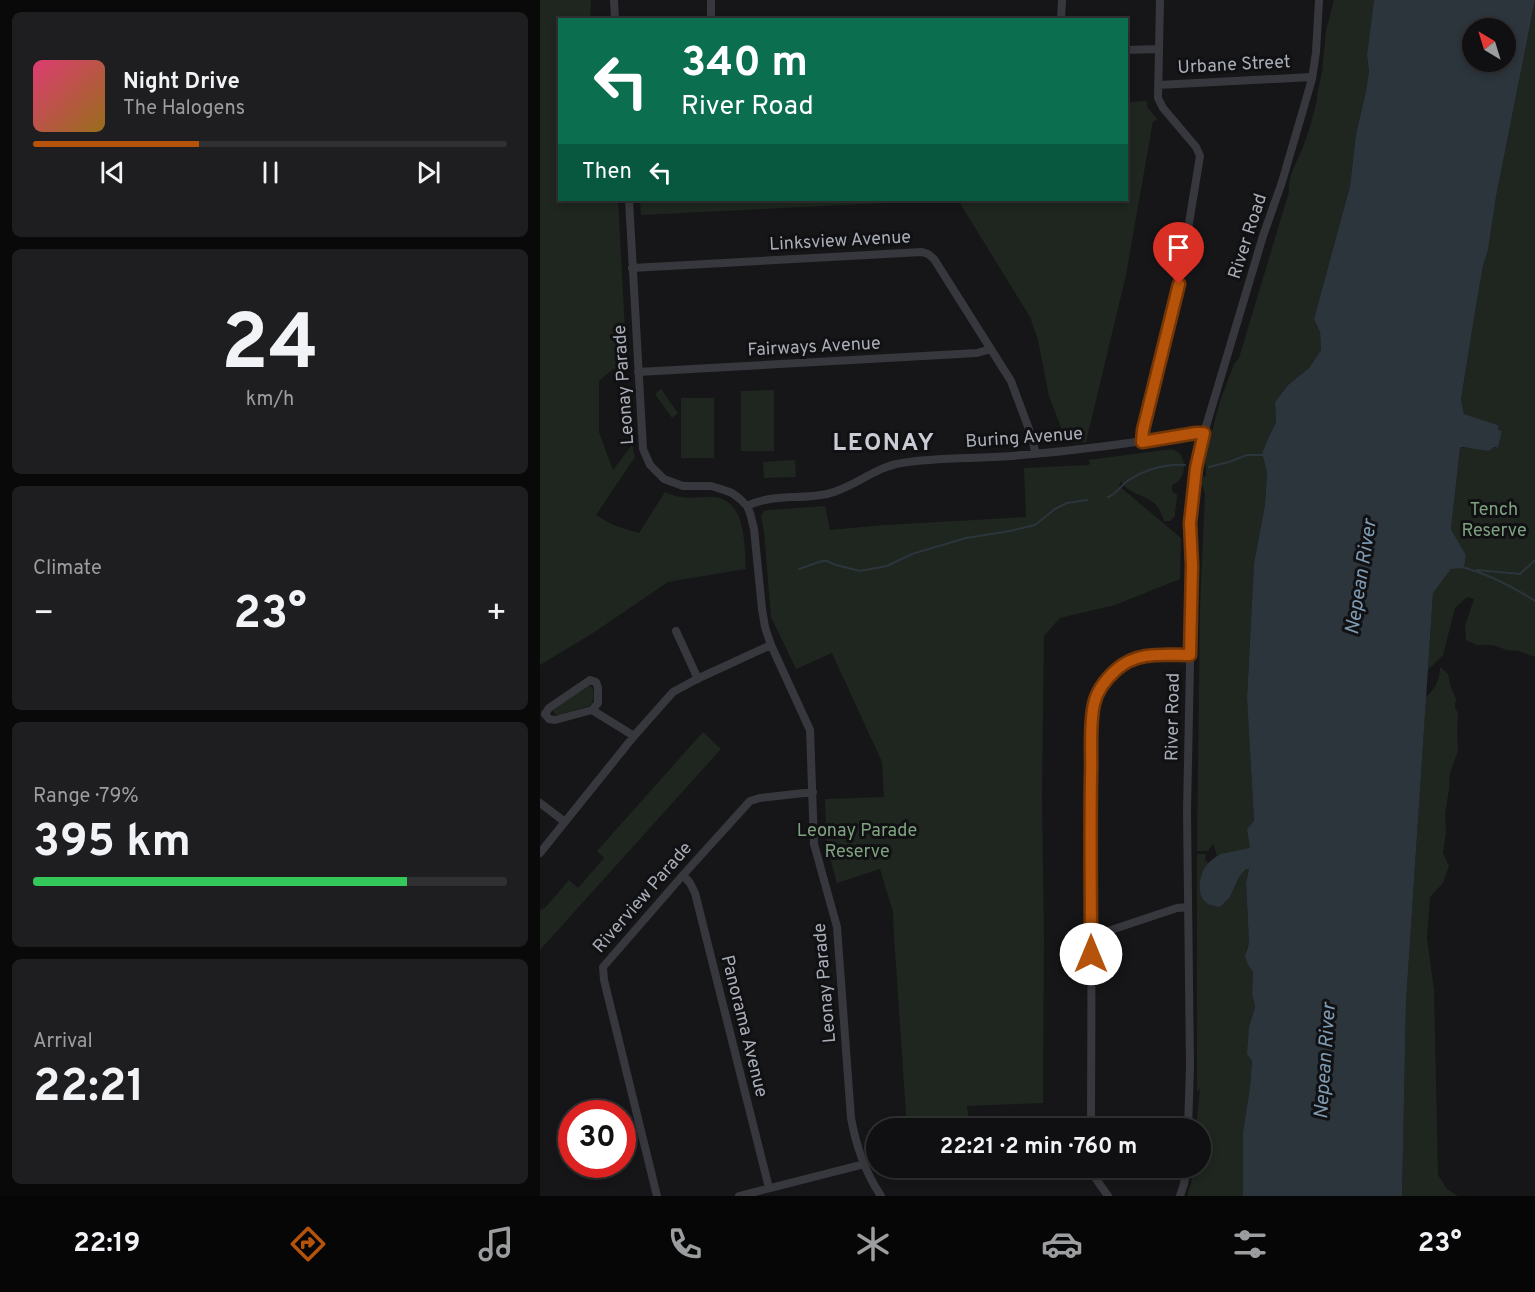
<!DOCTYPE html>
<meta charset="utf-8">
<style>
:root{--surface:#101012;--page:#1e1e20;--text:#f1f3f6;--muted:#9c9d9f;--line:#303032;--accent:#b45309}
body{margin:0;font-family:Overpass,sans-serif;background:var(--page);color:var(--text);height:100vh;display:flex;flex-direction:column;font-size:22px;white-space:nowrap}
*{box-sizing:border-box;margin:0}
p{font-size:20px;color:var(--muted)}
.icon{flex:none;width:33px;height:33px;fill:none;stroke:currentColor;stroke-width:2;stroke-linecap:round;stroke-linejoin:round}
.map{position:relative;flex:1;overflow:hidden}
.drawer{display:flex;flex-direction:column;gap:12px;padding:12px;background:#09090a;width:540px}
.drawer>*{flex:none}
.guide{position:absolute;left:18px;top:18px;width:570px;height:183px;border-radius:0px;box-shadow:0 3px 9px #0003,0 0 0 2px var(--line);background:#0b6e4f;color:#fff;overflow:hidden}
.needle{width:39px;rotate:322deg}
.buttons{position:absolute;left:922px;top:18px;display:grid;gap:12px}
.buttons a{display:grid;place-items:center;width:54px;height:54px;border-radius:50%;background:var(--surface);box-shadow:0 3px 9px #0003,0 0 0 2px var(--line);font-size:30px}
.speed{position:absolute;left:18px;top:1100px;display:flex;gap:12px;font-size:30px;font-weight:700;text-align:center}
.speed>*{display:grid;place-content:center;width:78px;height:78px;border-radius:50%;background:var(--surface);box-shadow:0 3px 9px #0003,0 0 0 2px var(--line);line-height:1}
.speed .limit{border:9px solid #d22;background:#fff;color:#111}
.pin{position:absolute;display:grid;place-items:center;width:51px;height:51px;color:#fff;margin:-62px -26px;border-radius:50% 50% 50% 0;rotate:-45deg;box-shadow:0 0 6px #0007}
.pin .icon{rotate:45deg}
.me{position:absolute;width:66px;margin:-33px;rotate:0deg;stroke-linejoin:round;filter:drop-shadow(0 0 4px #0008)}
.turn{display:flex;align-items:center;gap:21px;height:126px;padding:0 24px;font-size:27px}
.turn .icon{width:78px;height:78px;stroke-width:2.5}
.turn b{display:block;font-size:42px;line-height:51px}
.then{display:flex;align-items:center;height:57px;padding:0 24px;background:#0003;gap:12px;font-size:22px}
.big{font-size:45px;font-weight:700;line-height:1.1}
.drawer .card{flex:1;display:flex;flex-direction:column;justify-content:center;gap:9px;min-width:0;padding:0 21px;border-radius:9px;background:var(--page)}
.drawer .dial{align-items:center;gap:0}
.dial b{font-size:78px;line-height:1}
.song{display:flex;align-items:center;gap:18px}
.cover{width:72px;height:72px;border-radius:9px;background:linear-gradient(135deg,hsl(340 70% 55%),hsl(40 70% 35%))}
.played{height:6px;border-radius:3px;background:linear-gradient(90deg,var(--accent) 35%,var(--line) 35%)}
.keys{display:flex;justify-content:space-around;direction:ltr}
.heat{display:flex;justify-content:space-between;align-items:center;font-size:33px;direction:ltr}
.charge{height:9px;border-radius:4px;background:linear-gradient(90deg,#34c759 79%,var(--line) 0)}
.trip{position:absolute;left:326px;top:1118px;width:345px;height:60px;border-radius:30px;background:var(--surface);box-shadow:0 3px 9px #0003,0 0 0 2px var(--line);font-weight:700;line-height:60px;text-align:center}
.tab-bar{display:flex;height:96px;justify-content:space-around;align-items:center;background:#060607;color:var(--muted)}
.tab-bar .icon{width:42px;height:42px}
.tab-bar .current{color:var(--accent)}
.tab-bar b{font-size:27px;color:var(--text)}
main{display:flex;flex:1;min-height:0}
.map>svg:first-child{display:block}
.green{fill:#1e261f}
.water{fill:#2c353c;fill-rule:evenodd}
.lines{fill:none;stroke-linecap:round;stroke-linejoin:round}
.stream{stroke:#2c353c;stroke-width:2}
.minor{stroke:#37383d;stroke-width:8}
.route-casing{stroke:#753606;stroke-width:15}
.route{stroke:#b45309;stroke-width:10}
.labels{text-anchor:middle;stroke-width:6;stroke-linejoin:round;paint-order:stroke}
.street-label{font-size:18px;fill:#a8adb8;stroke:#111113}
.park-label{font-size:18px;fill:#7fa381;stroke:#111113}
.water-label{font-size:20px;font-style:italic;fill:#7f9bb3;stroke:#111113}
.district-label{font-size:24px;font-weight:bold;letter-spacing:1.5px;fill:#c9ccd4;stroke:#111113}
</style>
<main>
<section class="drawer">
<div class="card">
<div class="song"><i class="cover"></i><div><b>Night Drive</b><p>The Halogens</p></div></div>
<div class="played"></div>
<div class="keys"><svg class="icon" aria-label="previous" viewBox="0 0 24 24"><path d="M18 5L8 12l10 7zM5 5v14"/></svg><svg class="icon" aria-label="pause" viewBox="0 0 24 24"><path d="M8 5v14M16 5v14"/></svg><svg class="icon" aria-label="next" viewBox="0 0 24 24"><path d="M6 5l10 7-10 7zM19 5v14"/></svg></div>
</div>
<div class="card dial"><b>24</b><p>km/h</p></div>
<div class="card"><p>Climate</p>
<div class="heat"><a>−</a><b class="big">23°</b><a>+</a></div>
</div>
<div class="card"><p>Range · 79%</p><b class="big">395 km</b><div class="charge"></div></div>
<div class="card"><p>Arrival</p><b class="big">22:21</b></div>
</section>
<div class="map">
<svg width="995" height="1196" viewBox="0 0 995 1196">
<rect width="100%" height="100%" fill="#161618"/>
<path class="green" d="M0,0H51L50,19L20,20V200H78L87,368L73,369L59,381V432L73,470L92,445L95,457L56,515L73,525L99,533L125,492C139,499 151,498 166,497C207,494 204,543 206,569L128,582L53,633L0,665Z
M794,0H834L827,55L829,72L826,91L816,134L810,186L774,319L780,332L781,350L769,368L748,385L735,402L736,423L731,432L722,453L727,472L725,505L714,563L707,697L714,821L710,849L680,854L677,856L674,845H672L668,851H657L660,606L665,494L662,484L663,477L666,476L665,458L680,401L694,364L699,358L749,192C747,176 758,161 763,147C769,131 773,116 777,100V95L782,72L786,31Z
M995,0V657L979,651L966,650L953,645H937L926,640L925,626L934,599L927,597L915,608L903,655L888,670L893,592L911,569L924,567L926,555L911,529L920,448H958L962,431L958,430V425L924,414L921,401L935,312L943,266L948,250L956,197Z
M607,101V107L618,120L613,121L586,275L546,442L527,443L509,396L498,340L490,317L418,200H586L587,102Z
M100,200H406L101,215Z
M121,389L138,413L132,418L115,394Z
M234,390V451H201V391Z
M141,398H174V458H141Z
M624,450C627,450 630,449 634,450C645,453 647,470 640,479C638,482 635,483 632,485V491L637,495C637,502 635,508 635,516L630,521H624C622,514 619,508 614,503C603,494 588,494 581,481L579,486L641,538L640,579L575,605L520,618L504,636L502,798L504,938L503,1103L427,1106L430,1128H367L354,936L353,912L340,869L297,883L287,847L285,799L344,797L342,762L292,653L256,669L231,617L224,532L221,516L224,511L229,510L285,506L290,530L345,525L486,517L484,468L548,465L550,464L548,460Z
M255,460L256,477L224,478L223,462Z
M900,667L908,674L911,688L916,699L915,708L918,713L917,734L918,751L910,773L909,790L905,813L906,833L903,853L909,866L903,883L890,897L887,938L894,990L898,1175L907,1189L918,1196H862L866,1002L886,697C895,689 900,680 900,667Z
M48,685L53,688C54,695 55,701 49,706L18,715L14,714L13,710Z
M163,732L181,749L0,950V910L5,908L29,880L38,888L64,858L57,851Z
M657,854H666L665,859L668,863L663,871L690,897L699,877L706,869H709L706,883L709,943L706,950L708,965L713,972L712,994L715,1007L709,1027L712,1061L710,1087L703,1132V1196H647L651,1183L654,1167H660V1128H658L657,1119L660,1088L657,1092Z"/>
<path class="water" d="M834,0H995L956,197L948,250L943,266L935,312L921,400L924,414L958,425V430L962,431L958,448L954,447L949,451L922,447L920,448L911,529L926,555L924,568L911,569L893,593L866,1002L862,1196H703V1132L710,1087L712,1061L707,1054L709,1027L715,1007L712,994L713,972L708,965L705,956L709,943L706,883L709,869H706L699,877L690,897L680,907C659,906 656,889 663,871C666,863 673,859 680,854L710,848L707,829L714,821L707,698L714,563L725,505L727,472L722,453L731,432L736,423L735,402L748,385L769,368L781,350L780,332L774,319L810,186L816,134L826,91L829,72L827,55ZM966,28V62H933V28Z"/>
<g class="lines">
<path class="stream" d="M669,467L689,462L707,455H725
M568,497C576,494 580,487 586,482C603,470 626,463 645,465
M922,567C948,574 972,586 995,601
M259,569L282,561H287L296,565L320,571L347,566L372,554L426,538L470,531L495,525L515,509L527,503L547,500
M937,570L980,574L995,560"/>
<path class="minor" d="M74,0L75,20
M171,20V0
M521,20L522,0
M586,50L619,49
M618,85L772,77
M89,200L103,449L110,465L124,479L143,486H171L184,490L192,493L200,499L207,506L210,513L214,529L222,609L225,627L231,645L270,730L274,844L297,927L311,1118C316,1146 325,1172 341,1196
M92,268L382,252L388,254L394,259L471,381L493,440L495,453
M98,372L437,353L451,349
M601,442L604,424L639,284L660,156L656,147L623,108L618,98L620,0
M207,506C235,493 258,500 287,494C314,488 334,467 362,463C397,457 436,459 471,456C533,451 595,443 656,433H664
M136,631L158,679
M52,710L58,703V688L56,682L50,680L9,708L5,714L9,719L15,720L52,710L94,736
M0,803L25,822
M0,853L94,736L133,692L157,679L231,645
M143,875L150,883L155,893L229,1188
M551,933L565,932L637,908L647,907
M551,1128C551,1063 552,997 551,932C551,883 550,834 551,786C551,761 548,711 559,691C580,651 611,655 649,655
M648,1128L650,1067L647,811L652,565L650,523L658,458L664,433L723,236L742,182L772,79L776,52L779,0
M551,1167L556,1179L568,1196
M117,1196L64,980L63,967L143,875L210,801L220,798L273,792
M199,1196L324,1164
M640,1196L644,1184L647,1167"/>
</g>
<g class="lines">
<defs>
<path id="route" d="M551,954C551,895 550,836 551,777C552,754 549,726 554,704C557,690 566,679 576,670C597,651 623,655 650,655L652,565L650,523L656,468L664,433H656L602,442L603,430L639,284"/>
</defs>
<use href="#route" class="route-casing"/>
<use href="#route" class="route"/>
</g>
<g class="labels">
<g class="street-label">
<text transform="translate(694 64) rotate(-3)" y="6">Urbane Street</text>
<text transform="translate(707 236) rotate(-72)" y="6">River Road</text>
<text transform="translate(300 240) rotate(-3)" y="6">Linksview Avenue</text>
<text transform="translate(274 346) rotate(-3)" y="6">Fairways Avenue</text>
<text transform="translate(83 385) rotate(-94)" y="6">Leonay Parade</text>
<text transform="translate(484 437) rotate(-4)" y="6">Buring Avenue</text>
<text transform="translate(632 717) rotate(-89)" y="6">River Road</text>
<text transform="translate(102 897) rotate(-49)" y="6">Riverview Parade</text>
<text transform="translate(284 983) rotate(-95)" y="6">Leonay Parade</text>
<text transform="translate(205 1026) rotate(76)" y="6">Panorama Avenue</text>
</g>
<g class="park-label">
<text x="954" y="515">Tench<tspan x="954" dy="21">Reserve</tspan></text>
<text x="317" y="836">Leonay Parade<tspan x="317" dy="21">Reserve</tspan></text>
</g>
<g class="water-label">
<text transform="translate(820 577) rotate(-81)" y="7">Nepean River</text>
<text transform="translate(784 1061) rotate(-86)" y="7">Nepean River</text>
</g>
<g class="district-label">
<text x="344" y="450">LEONAY</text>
</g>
</g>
</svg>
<div class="buttons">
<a><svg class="needle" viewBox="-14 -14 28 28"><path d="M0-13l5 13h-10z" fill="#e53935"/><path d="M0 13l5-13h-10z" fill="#9c9d9f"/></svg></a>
</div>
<div class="speed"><div class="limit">30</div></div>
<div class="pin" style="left:639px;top:284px;background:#d93025"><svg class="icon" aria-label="arrive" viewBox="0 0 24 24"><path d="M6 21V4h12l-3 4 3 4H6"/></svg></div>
<svg class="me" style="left:551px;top:954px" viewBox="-20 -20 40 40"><circle r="19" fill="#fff"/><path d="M0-13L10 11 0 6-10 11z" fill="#b45309"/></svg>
<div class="trip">22:21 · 2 min · 760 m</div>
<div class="guide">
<div class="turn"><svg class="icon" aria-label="left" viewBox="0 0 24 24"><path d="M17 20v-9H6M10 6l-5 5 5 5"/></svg><div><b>340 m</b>River Road</div></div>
<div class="then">Then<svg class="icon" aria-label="left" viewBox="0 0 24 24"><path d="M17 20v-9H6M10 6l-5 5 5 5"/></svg></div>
</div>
</div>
</main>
<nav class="tab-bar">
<b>22:19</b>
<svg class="icon current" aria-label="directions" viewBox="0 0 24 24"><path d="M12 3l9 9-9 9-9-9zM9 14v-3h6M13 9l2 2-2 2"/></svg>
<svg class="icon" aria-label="music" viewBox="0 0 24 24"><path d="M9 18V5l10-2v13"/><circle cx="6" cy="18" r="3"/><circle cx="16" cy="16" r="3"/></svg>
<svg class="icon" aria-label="phone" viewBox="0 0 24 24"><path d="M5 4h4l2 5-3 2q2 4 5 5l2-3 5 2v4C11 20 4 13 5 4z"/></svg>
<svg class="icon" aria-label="climate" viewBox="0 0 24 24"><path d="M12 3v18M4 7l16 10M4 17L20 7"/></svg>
<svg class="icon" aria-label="car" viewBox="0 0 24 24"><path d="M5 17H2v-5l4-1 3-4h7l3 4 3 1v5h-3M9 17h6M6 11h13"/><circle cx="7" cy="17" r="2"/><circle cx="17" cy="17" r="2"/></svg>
<svg class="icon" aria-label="filters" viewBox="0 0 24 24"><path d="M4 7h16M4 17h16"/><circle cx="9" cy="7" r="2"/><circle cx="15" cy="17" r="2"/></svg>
<b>23°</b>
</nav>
